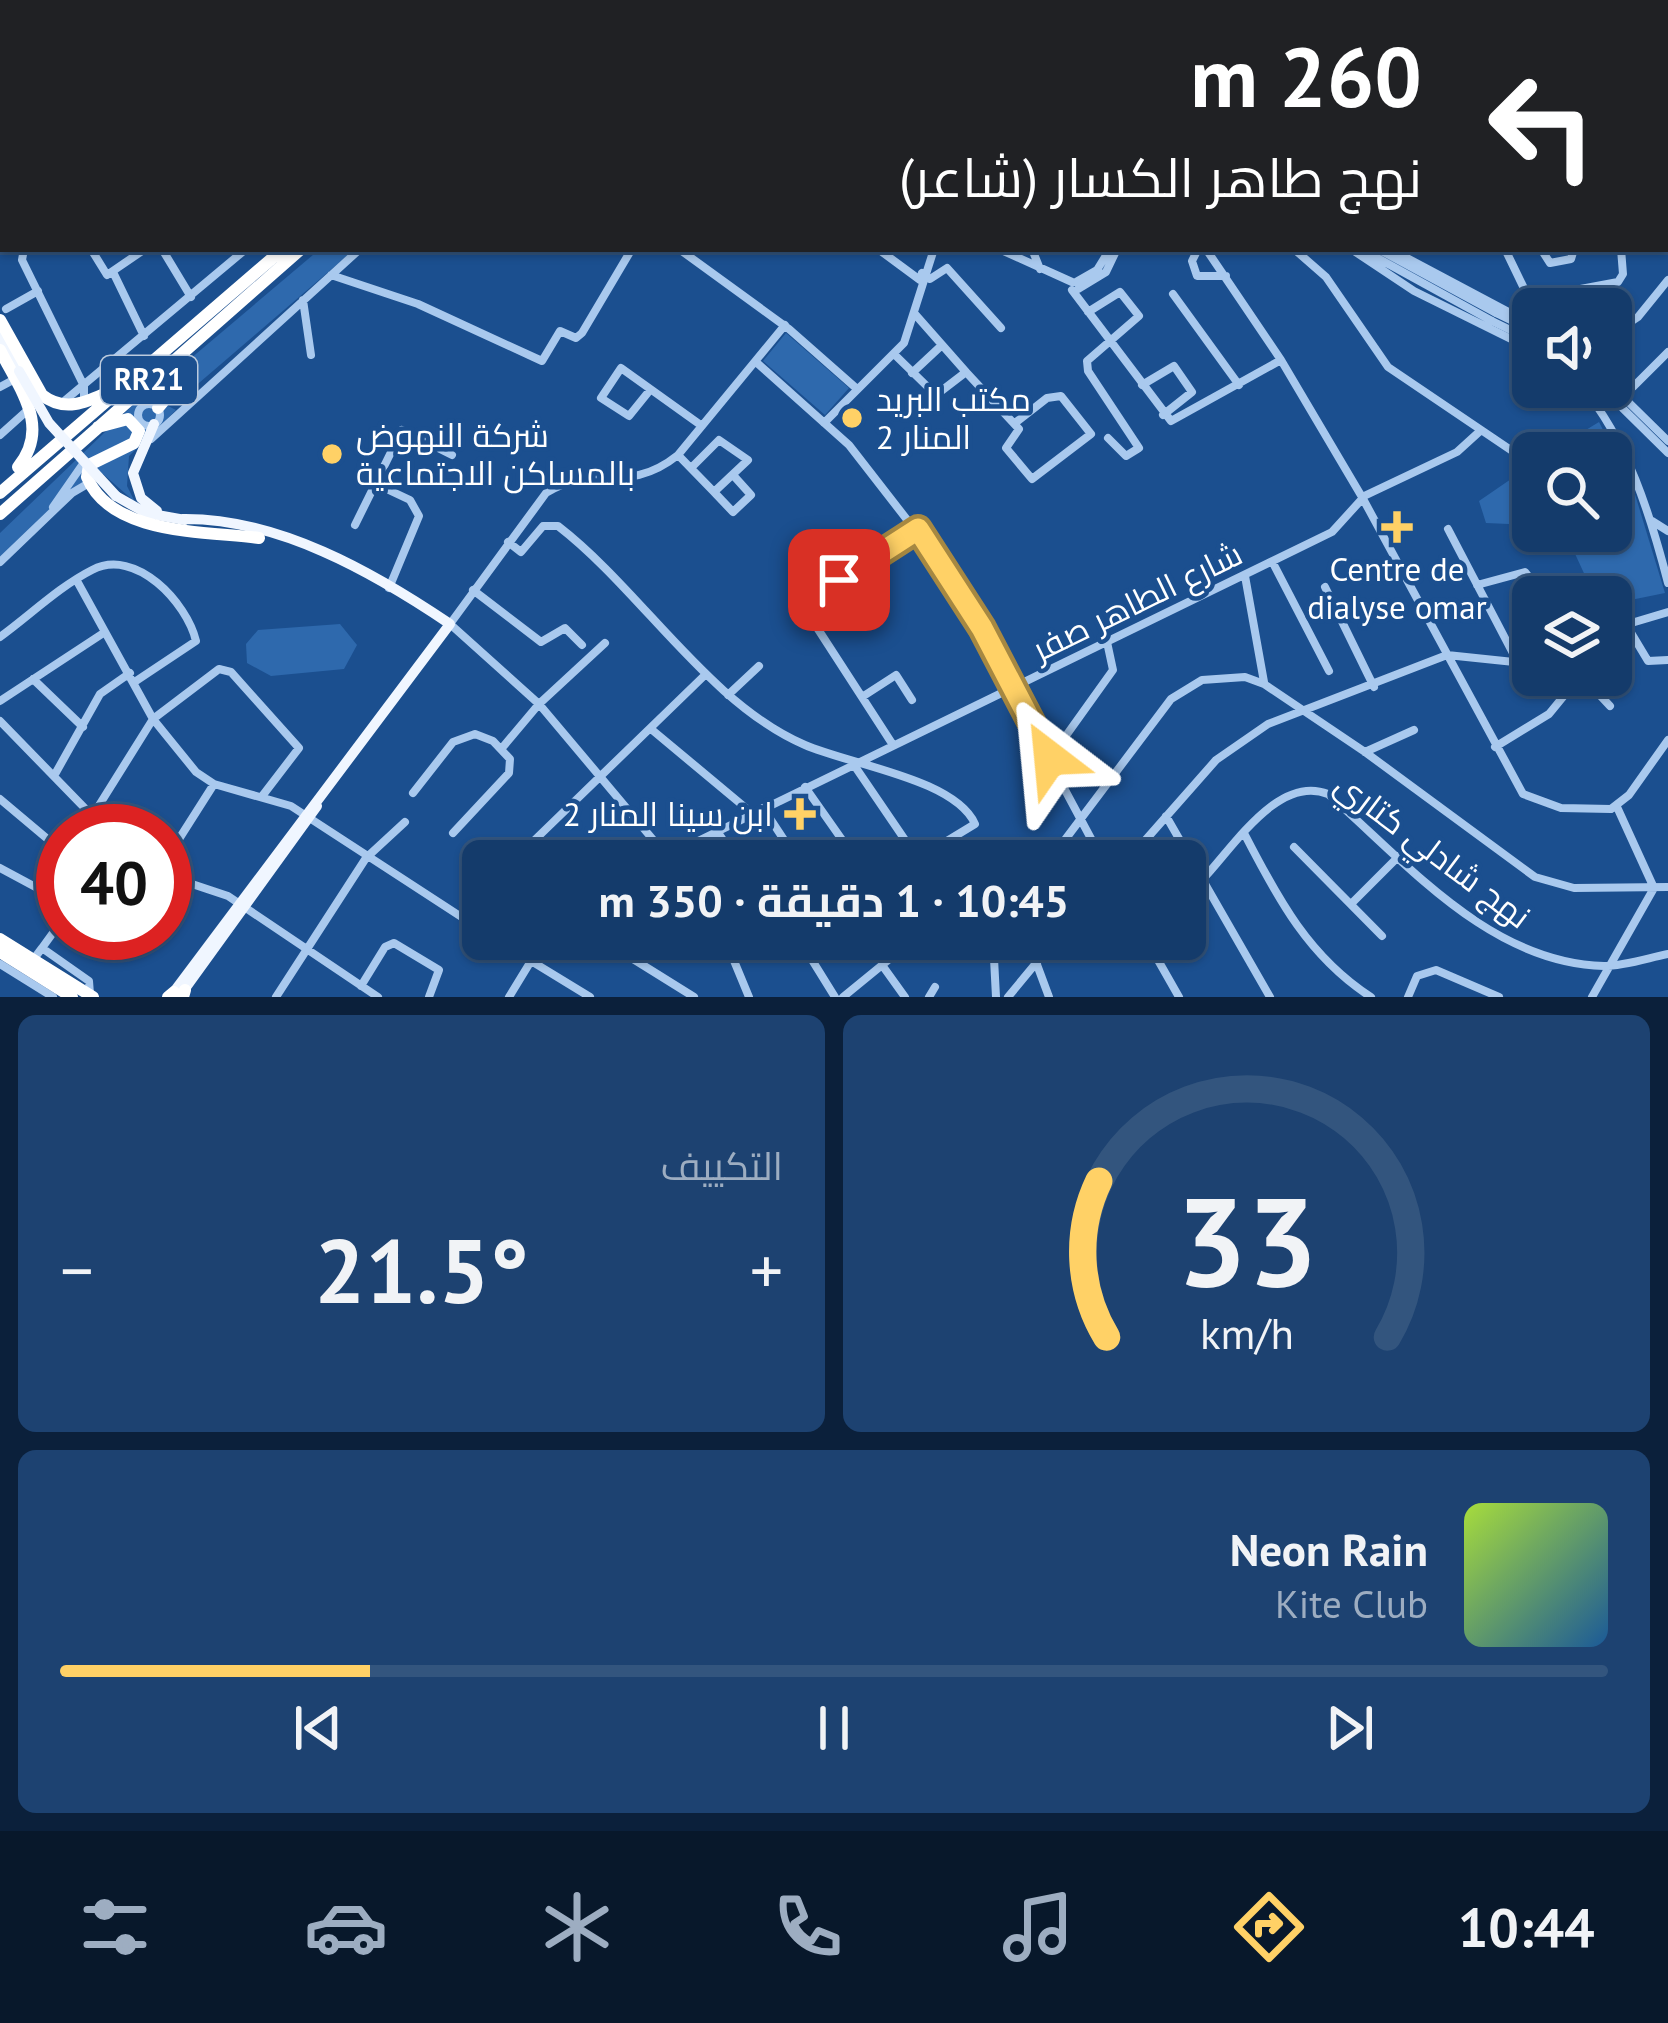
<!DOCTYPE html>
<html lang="ar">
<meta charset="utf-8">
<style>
:root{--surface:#143b6b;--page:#1d4271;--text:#f1f3f6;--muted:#9dadc1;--line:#33557e;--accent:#ffd166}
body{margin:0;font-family:"PT Sans",Cairo,sans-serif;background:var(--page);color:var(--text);direction:rtl;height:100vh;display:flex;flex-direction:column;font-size:45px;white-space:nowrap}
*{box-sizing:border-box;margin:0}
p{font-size:39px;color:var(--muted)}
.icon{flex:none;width:66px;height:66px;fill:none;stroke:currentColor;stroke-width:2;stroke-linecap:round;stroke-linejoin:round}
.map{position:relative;height:997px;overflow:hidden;direction:ltr}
.side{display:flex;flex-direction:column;gap:18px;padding:18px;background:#0b203b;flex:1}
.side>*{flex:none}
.top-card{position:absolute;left:0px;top:0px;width:1668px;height:252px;box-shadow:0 3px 9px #0004,0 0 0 3px var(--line);direction:rtl;background:#202124;color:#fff;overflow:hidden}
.fabs{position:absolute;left:1512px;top:288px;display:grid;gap:24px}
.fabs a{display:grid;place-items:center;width:120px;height:120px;border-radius:18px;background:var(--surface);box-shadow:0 3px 9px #0004,0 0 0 3px var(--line);font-size:60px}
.speed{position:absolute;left:36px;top:804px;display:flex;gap:24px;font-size:60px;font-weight:700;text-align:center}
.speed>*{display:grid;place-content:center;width:156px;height:156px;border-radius:50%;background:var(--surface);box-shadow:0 3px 9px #0004,0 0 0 3px var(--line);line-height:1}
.speed .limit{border:18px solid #d22;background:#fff;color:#111}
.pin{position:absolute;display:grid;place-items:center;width:102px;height:102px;color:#fff;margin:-51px;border-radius:24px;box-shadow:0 6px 18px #0006}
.me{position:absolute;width:132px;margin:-66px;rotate:331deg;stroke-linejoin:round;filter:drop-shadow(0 0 9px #0008)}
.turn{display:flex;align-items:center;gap:42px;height:252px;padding:0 48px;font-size:54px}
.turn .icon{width:156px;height:156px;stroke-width:2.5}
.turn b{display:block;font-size:84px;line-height:102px}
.big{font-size:90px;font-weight:700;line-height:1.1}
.side .tile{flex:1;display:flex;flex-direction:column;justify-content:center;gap:18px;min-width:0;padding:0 42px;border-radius:18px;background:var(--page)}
.side .dial{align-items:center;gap:0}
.dial svg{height:312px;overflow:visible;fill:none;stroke:var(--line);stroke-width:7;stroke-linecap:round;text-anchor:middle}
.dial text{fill:var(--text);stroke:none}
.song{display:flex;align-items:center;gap:36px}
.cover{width:144px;height:144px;border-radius:18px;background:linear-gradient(135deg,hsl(80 70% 55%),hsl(210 70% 35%))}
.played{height:12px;border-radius:6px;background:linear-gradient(90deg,var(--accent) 20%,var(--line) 20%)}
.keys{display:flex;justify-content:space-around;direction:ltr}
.heat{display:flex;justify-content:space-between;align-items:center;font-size:66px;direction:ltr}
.side .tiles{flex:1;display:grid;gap:18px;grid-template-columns:1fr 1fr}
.tile:last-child{grid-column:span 2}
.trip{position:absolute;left:462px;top:840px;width:744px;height:120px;border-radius:18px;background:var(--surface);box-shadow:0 3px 9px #0004,0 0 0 3px var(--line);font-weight:700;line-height:120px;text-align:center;direction:rtl}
.tab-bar{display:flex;height:192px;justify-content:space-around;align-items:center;background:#08182b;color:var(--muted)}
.tab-bar .icon{width:84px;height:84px}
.tab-bar .on{color:var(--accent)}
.tab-bar b{font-size:54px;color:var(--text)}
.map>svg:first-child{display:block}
.green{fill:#2e69ad}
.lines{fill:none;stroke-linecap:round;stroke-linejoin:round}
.minor{stroke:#a9c9ee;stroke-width:8}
.major{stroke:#f0f6ff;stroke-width:10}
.highway{stroke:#fff;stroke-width:12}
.minor-bridge{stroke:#a9c9ee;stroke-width:8}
.major-bridge{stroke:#f0f6ff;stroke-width:10}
.route-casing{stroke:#a68842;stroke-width:30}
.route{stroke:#ffd166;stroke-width:21}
.poi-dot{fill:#ffd166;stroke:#1b4f8f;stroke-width:4.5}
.labels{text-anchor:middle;stroke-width:9;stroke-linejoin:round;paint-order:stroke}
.shield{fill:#1b4f8f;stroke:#bbcadd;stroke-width:3}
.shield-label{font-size:30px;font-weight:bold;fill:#fff}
.poi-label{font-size:33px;fill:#fff;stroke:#1b4f8f;text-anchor:start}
.street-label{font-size:33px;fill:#fff;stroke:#1b4f8f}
</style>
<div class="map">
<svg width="1668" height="997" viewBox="0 0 1668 997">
<rect width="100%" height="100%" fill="#1b4f8f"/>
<path class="green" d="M320,249H355L178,401L168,402L164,381Z
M786,333L849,388L825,415L763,361Z
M156,383V400L176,410L129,456L127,486L135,502L103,474L72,493L0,562V533Z
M1599,422L1634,491L1665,593L1611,604V597H1595L1570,543L1544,531H1611V453H1548Z
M1533,464V525L1486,523L1479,501Z
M340,624L357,645L344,669L271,676L247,663L246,644L258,630Z"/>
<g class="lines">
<path class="minor" d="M141,0L143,3
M183,0L186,3
M273,0L276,3
M368,0L373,3
M707,0L713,3
M1026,0L1029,3
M1038,0L1041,3
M1413,0V3
M1430,0V3
M1538,0L1539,3
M1583,0V3
M72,3L77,0
M159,3L164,0
M217,3L218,0
M260,3L261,0
M526,3L530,0
M637,3L640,0
M727,3L729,0
M772,3L774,0
M1124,3V0
M1159,3L1161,0
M1169,3L1171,0
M1178,3L1192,0
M1667,7L1668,11
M1665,43H1668
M0,98L3,103
M0,221L3,219
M24,249L22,260L84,386V397L91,400
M91,249L107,275L145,249
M162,249L191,297
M679,249L789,329L856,388
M878,249L920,280
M999,249L1072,282
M1032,249L1040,269
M1198,249L1192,261L1197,276H1226
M1206,249L1281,360L1362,497L1523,794L1561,808L1611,809L1629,795L1668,740
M1294,249L1326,277L1388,367L1527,461
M1351,249L1414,291L1527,347
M1361,249L1492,321
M1378,249L1496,313
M1390,249L1531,324
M1505,249L1534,309
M1541,249L1550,263L1571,259L1574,249
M113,272L144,336
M922,273L930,279L947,268L1001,328
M331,275L418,304L542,361L560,331L576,338L582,333L630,252
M1076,282L1097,270L1110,249
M1078,289L1106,272L1117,249
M1072,290L1171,421L1281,360
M1173,294L1239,385
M1527,299L1618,282L1623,274L1621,249
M303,300L311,355
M6,309L38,291
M1088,312L1120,292L1139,316L1087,361L1088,371L1139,448L1126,456L1108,438
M1611,335L1638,317L1668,280
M894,354L936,395L966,372L914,313
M756,362L849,445L950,575L1103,861
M1611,365L1633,387L1668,352
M966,372L1019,429L1006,448L1032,479L1091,434L1061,396L1047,398L1015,423
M912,373L942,345
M1142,385L1174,366L1192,392L1163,415
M1611,385L1668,441
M0,387L15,379
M1582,387C1627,439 1651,517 1668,583
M1601,387L1668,453
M650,390L629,416L601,398L621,368L702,426
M63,402L246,249
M138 415a11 11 0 1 1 22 0a11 11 0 1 1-22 0Z
M824,423L904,343L934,249
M0,435L30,408
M151,439L360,249
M678,455L714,492L748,460L719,440L692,467
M376,484L410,500L419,516L389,588
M714,492L733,512L751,495L733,475
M1362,497L1457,452L1479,432
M53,507L85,461
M1652,521L1668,531
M355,525L402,430L452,455
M1448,529L1517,661
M508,542L521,552L543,526H558C641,590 709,704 805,745C851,765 955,779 975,824L914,861
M0,562L72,493L89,483
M1273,563L1329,671
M1245,576L1264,682
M77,581L153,719L196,772L214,784L291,806L483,931
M1477,585L1525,572L1545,597
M1325,587L1374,687
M473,590L541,642L565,628L582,645
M1621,616L1648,661L1668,660
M1628,624L1668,612
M0,637C29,616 60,586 92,570C136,547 187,603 196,641L136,681
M1581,675L1610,706
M33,679L83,727
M728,695L759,666
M862,697L896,675L912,700
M0,701L105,632
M0,721L107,831
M651,729L753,814
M893,745L803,606L918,529
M1495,747L1549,714L1581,675
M502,748L539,704L605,643
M1365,752L1414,730
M1050,758L1113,670L1107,642
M854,765L918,859
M54,776L100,694L130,673
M805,787L857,861
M413,793L453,742L475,734L493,741L510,759L509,773L453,833
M0,799L63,852
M763,808L798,861
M1166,816L1270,997
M83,831L153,719L219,669L231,672L299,748L263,795
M717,831L737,861
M1245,835C1278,899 1309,957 1371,997
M1294,847L1382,936
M165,861L214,784
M513,861L706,674
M657,861L1332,532L1362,499
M671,861L539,704L450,624L546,493C591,464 627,496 678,455L785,325
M1049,861L1171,699L1202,680L1245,677L1264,684L1365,752L1535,877L1574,888L1668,887
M1127,861L1216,760L1268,724L1447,655L1533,664
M0,868L41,890L63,863
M165,875L228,896L378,997
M1202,880C1233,848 1278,774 1328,794C1408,864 1490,963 1604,966C1625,966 1648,958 1668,954
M1352,903L1399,856
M134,933L149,945
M495,939L590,997
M601,939L694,997
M725,939L749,997
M799,939L835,997
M993,939L996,997
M1146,939L1179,997
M42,948L63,919
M618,949L637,939
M734,951L763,939
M33,960L42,948L89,981L90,994
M1036,962L1049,997
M0,964L53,997
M882,965L905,997
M361,986L385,947L394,943L439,970L429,997
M276,997L366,858L405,822
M509,997L531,961
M843,997L914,939
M929,997L935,987
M1008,997L1056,939
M1408,997L1417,976L1436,970L1499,997
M1592,997L1654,888L1617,807"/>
<path class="major" d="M0,336L19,371
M154,424L133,473L141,498L157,511
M116,496L146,513L185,520
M184,990L317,806
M170,997L450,624C373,572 278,518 183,519"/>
<path class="highway" d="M550,3L553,0
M564,3L567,0
M583,3L586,0
M602,3L606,0
M0,320L42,395C65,413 87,402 111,391
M0,350C20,390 51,427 18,467
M158,408L163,402L162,371
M98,427L128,419L139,431L134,443L89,465L87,477C111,536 208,531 259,538
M0,493L283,249
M0,514L301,249
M0,939L93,997
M0,952L72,997
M168,997L174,992
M183,997L185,990"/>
<path class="minor-bridge" d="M1496,313L1533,331
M1492,321L1533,341"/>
<path class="major-bridge" d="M19,371L49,423L116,496"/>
</g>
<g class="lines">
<defs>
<path id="route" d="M839,580L918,529L982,628L1050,758"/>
</defs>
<use href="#route" class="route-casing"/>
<use href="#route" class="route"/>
</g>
<g class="poi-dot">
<circle cx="852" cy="418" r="12"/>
<circle cx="332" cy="454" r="12"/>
<path d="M1391 509h12v12h12v12h-12v12h-12v-12h-12v-12h12z"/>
<path d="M794 796h12v12h12v12h-12v12h-12v-12h-12v-12h12z"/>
</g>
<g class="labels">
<rect class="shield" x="101" y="356" width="96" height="48" rx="9"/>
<g class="shield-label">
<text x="149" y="390">RR21</text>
</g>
<g class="poi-label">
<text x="876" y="411">مكتب البريد<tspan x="876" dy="38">المنار 2</tspan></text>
<text x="356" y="447">شركة النهوض<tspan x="356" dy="38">بالمساكن الاجتماعية</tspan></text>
<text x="1397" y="581" text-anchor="middle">Centre de<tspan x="1397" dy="38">dialyse omar</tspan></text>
<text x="773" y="826" text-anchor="end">ابن سينا المنار 2</text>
</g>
<g class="street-label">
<text transform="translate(1137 601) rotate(-26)" y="12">شارع الطاهر صفر</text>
<text transform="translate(1433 850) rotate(37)" y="12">نهج شادلي كتاري</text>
</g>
</g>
</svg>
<div class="fabs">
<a><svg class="icon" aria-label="sound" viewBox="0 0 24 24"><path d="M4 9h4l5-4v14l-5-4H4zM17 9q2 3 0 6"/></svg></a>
<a><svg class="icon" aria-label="search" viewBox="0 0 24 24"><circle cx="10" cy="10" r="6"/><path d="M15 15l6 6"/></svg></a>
<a><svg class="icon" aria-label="layers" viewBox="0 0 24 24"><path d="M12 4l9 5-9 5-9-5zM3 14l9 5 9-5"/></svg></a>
</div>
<div class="speed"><div class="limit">40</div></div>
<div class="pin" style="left:839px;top:580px;background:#d93025"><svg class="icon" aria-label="arrive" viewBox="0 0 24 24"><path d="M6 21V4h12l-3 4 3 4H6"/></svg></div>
<svg class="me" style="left:1050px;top:758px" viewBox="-20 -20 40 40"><path d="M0-17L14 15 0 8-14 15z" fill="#ffd166" stroke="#fff" stroke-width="4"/></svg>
<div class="trip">10:45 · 1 دقيقة · 350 m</div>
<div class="top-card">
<div class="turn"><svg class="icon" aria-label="left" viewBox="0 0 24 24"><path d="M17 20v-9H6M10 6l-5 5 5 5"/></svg><div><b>260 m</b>نهج طاهر الكسار (شاعر)</div></div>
</div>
</div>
<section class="side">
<div class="tiles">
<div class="tile dial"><svg viewBox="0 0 100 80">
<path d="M14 69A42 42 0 1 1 86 69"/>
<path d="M14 69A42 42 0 0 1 12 29" stroke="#ffd166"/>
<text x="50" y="56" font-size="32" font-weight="700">33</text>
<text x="50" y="72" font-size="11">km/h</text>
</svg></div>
<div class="tile"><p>التكييف</p>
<div class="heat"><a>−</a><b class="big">21.5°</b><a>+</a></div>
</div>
<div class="tile">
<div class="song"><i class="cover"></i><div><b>Neon Rain</b><p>Kite Club</p></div></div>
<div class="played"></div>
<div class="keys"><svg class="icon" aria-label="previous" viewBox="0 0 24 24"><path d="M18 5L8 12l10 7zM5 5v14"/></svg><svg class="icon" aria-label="pause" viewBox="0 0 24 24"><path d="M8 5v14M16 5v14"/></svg><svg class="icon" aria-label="next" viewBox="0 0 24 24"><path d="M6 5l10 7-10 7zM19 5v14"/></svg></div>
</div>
</div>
</section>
<nav class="tab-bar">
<b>10:44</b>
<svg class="icon on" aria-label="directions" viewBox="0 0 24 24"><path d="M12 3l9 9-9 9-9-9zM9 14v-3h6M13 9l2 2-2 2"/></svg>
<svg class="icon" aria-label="music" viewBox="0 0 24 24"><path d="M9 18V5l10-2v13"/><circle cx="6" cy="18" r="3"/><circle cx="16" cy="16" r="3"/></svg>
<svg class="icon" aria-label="phone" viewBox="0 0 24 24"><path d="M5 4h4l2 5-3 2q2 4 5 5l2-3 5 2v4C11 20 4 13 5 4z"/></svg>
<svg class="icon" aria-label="climate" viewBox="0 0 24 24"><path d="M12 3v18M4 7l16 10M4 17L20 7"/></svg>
<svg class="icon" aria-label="car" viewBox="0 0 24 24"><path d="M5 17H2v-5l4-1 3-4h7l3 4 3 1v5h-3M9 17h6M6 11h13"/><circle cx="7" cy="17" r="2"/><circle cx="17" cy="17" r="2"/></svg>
<svg class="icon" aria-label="filters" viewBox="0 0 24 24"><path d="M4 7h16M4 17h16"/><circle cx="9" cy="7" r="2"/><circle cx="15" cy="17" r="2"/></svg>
</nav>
